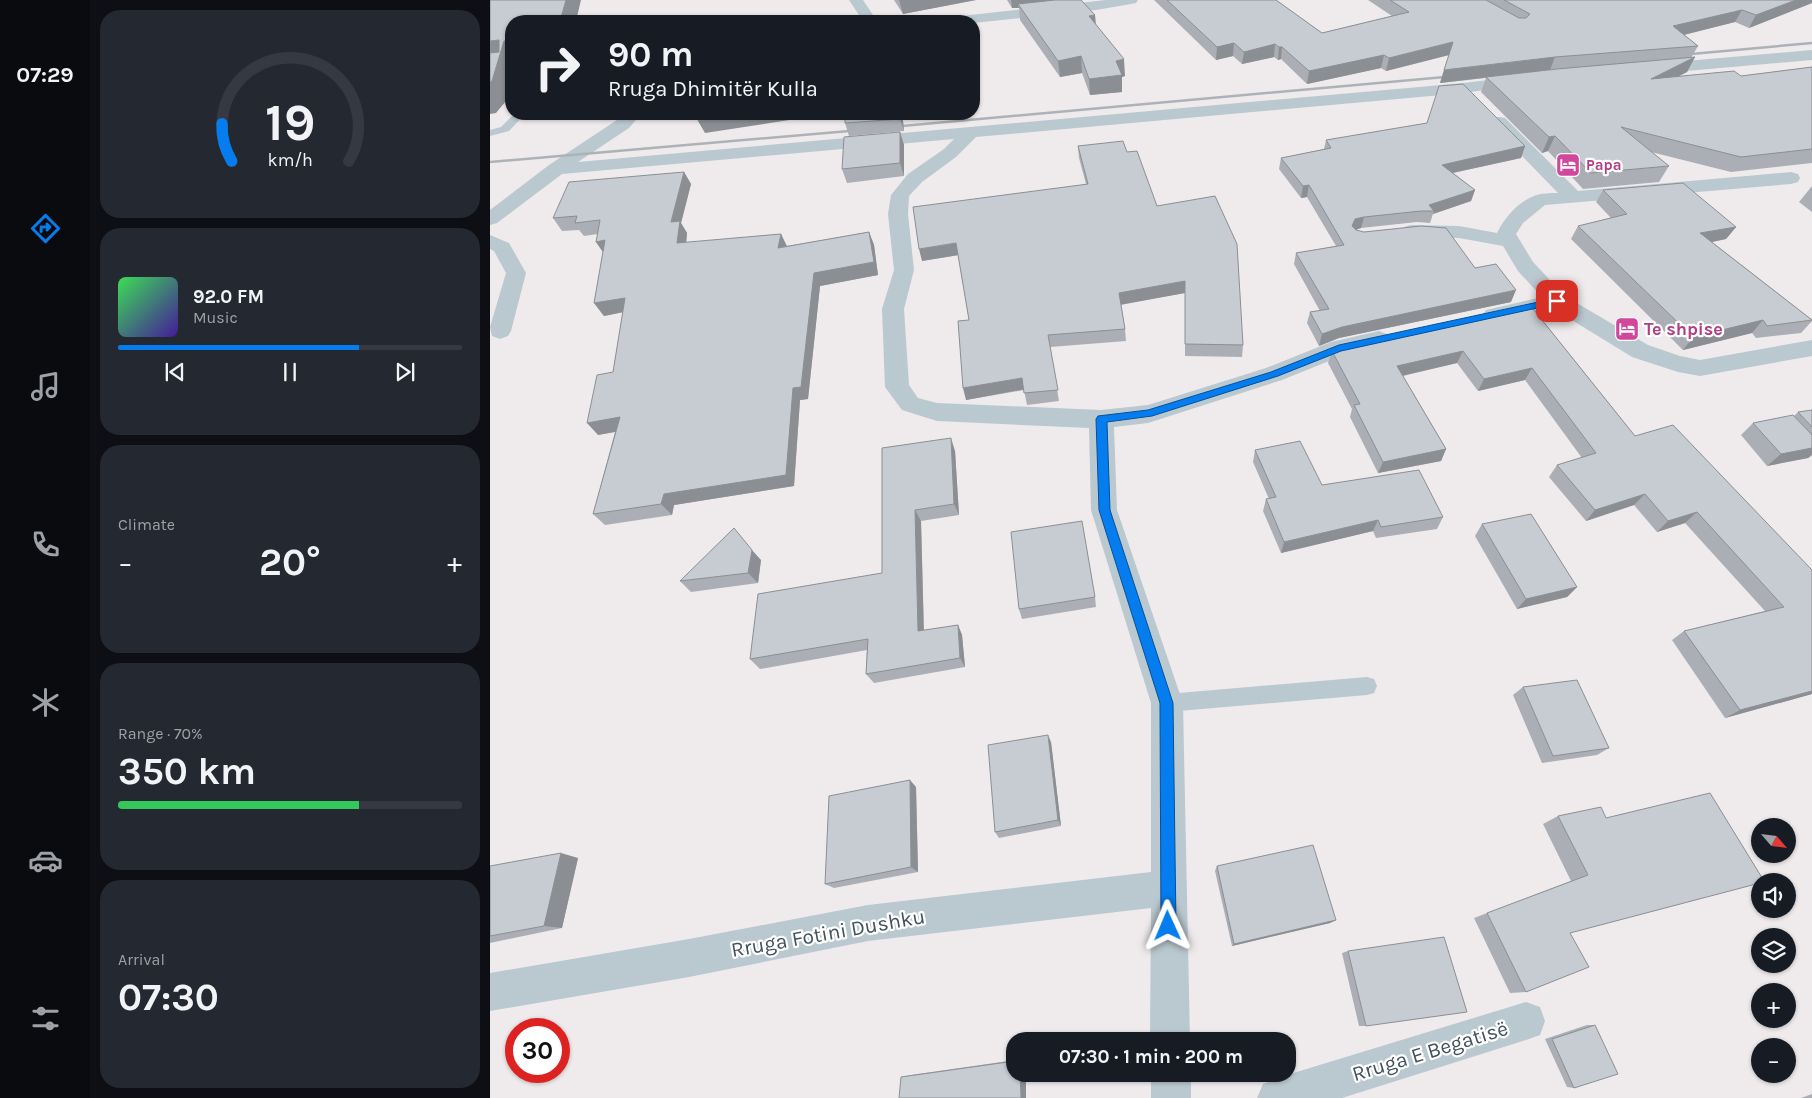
<!DOCTYPE html>
<meta charset="utf-8">
<style>
:root{--surface:#171b24;--page:#242831;--text:#f1f3f6;--muted:#9ea1a6;--line:#363941;--accent:#067dee}
body{margin:0;font-family:Karla,sans-serif;background:var(--page);color:var(--text);height:100vh;display:flex;flex-direction:column;font-size:19px;white-space:nowrap}
*{box-sizing:border-box;margin:0}
p{font-size:16px;color:var(--muted)}
.icon{flex:none;width:28px;height:28px;fill:none;stroke:currentColor;stroke-width:2;stroke-linecap:round;stroke-linejoin:round}
.map{position:relative;flex:1;overflow:hidden}
.side{display:flex;flex-direction:column;gap:10px;padding:10px;background:#0d0f14;width:400px}
.side>*{flex:none}
.hud{position:absolute;left:15px;top:15px;width:475px;height:105px;border-radius:20px;box-shadow:0 1px 4px #0004;background:#171b24;color:var(--text);overflow:hidden}
.needle{width:32px;rotate:118deg}
.tools{position:absolute;left:1261px;top:818px;display:grid;gap:10px}
.tools a{display:grid;place-items:center;width:45px;height:45px;border-radius:50%;background:var(--surface);box-shadow:0 1px 4px #0004;font-size:25px}
.speed{position:absolute;left:15px;top:1018px;display:flex;gap:10px;font-size:25px;font-weight:700;text-align:center}
.speed>*{display:grid;place-content:center;width:65px;height:65px;border-radius:50%;background:var(--surface);box-shadow:0 1px 4px #0004;line-height:1}
.speed .limit{border:8px solid #d22;background:#fff;color:#111}
.pin{position:absolute;display:grid;place-items:center;width:42px;height:42px;color:#fff;margin:-21px;border-radius:10px;box-shadow:0 2px 8px #0006}
.me{position:absolute;width:55px;margin:-28px;rotate:359deg;stroke-linejoin:round;filter:drop-shadow(0 0 4px #0008)}
.turn{display:flex;align-items:center;gap:18px;height:105px;padding:0 20px;font-size:22px}
.turn .icon{width:65px;height:65px;stroke-width:2.5}
.turn b{display:block;font-size:35px;line-height:42px}
.big{font-size:38px;font-weight:700;line-height:1.1}
.side .card{flex:1;display:flex;flex-direction:column;justify-content:center;gap:8px;min-width:0;padding:0 18px;border-radius:20px;background:var(--page)}
.side .dial{align-items:center;gap:0}
.dial svg{height:130px;overflow:visible;fill:none;stroke:var(--line);stroke-width:7;stroke-linecap:round;text-anchor:middle}
.dial text{fill:var(--text);stroke:none}
.song{display:flex;align-items:center;gap:15px}
.cover{width:60px;height:60px;border-radius:8px;background:linear-gradient(135deg,hsl(130 70% 55%),hsl(260 70% 35%))}
.played{height:5px;border-radius:2px;background:linear-gradient(90deg,var(--accent) 70%,var(--line) 70%)}
.keys{display:flex;justify-content:space-around;direction:ltr}
.heat{display:flex;justify-content:space-between;align-items:center;font-size:28px;direction:ltr}
.charge{height:8px;border-radius:4px;background:linear-gradient(90deg,#34c759 70%,var(--line) 0)}
.trip{position:absolute;left:516px;top:1032px;width:290px;height:50px;border-radius:20px;background:var(--surface);box-shadow:0 1px 4px #0004;font-weight:700;line-height:50px;text-align:center}
main{display:flex;flex:1;min-height:0}
.dock{display:flex;flex-direction:column;width:90px;justify-content:space-around;align-items:center;background:#090b0e;color:var(--muted)}
.dock .icon{width:35px;height:35px}
.dock .active{color:var(--accent)}
.dock b{font-size:22px;color:var(--text)}
.map>svg:first-child{display:block}
.lines{fill:none;stroke-linecap:round;stroke-linejoin:round}
.lane{fill:#bac8d0;fill-rule:evenodd}
.street{fill:#bac8d0;fill-rule:evenodd}
.rail{stroke:#adb2b7;stroke-width:2.5}
.wall{fill:#abafb5}
.shaded-wall{fill:#8b8f93}
.building{fill:#c7ccd2;stroke:#8b8f93}
.route{fill:#067dee;stroke:#04519b}
.labels{text-anchor:middle;stroke-width:4.5;stroke-linejoin:round;paint-order:stroke}
.far-hotel-label{font-size:15px;font-weight:bold;fill:#b23c85;stroke:#fff;text-anchor:start}
.hotel-label{font-size:18px;font-weight:bold;fill:#b23c85;stroke:#fff;text-anchor:start}
.near-street-label{font-size:21px;fill:#42515b;stroke:#fff}
</style>
<main>
<nav class="dock">
<b>07:29</b>
<svg class="icon active" aria-label="directions" viewBox="0 0 24 24"><path d="M12 3l9 9-9 9-9-9zM9 14v-3h6M13 9l2 2-2 2"/></svg>
<svg class="icon" aria-label="music" viewBox="0 0 24 24"><path d="M9 18V5l10-2v13"/><circle cx="6" cy="18" r="3"/><circle cx="16" cy="16" r="3"/></svg>
<svg class="icon" aria-label="phone" viewBox="0 0 24 24"><path d="M5 4h4l2 5-3 2q2 4 5 5l2-3 5 2v4C11 20 4 13 5 4z"/></svg>
<svg class="icon" aria-label="climate" viewBox="0 0 24 24"><path d="M12 3v18M4 7l16 10M4 17L20 7"/></svg>
<svg class="icon" aria-label="car" viewBox="0 0 24 24"><path d="M5 17H2v-5l4-1 3-4h7l3 4 3 1v5h-3M9 17h6M6 11h13"/><circle cx="7" cy="17" r="2"/><circle cx="17" cy="17" r="2"/></svg>
<svg class="icon" aria-label="filters" viewBox="0 0 24 24"><path d="M4 7h16M4 17h16"/><circle cx="9" cy="7" r="2"/><circle cx="15" cy="17" r="2"/></svg>
</nav>
<section class="side">
<div class="card dial"><svg viewBox="0 0 100 80">
<path d="M14 69A42 42 0 1 1 86 69"/>
<path d="M14 69A42 42 0 0 1 8 46" stroke="#067dee"/>
<text x="50" y="56" font-size="32" font-weight="700">19</text>
<text x="50" y="72" font-size="11">km/h</text>
</svg></div>
<div class="card">
<div class="song"><i class="cover"></i><div><b>92.0 FM</b><p>Music</p></div></div>
<div class="played"></div>
<div class="keys"><svg class="icon" aria-label="previous" viewBox="0 0 24 24"><path d="M18 5L8 12l10 7zM5 5v14"/></svg><svg class="icon" aria-label="pause" viewBox="0 0 24 24"><path d="M8 5v14M16 5v14"/></svg><svg class="icon" aria-label="next" viewBox="0 0 24 24"><path d="M6 5l10 7-10 7zM19 5v14"/></svg></div>
</div>
<div class="card"><p>Climate</p>
<div class="heat"><a>−</a><b class="big">20°</b><a>+</a></div>
</div>
<div class="card"><p>Range · 70%</p><b class="big">350 km</b><div class="charge"></div></div>
<div class="card"><p>Arrival</p><b class="big">07:30</b></div>
</section>
<div class="map">
<svg width="1322" height="1098" viewBox="0 0 1322 1098">
<rect width="100%" height="100%" fill="#efebec"/>
<g class="lines">
<path class="lane" d="M24,114H35L19,131L0,136V130L11,127Z
M877,677L884,679L887,686L884,693L877,695L677,712L670,710L667,703L670,696L677,694Z"/>
<path class="street" d="M359,0H373L387,21H373Z
M616,0H648L646,3L641,4L606,10L484,23V21H455L457,18L462,17Z
M1322,50V60L1162,74L1156,72L1154,69L1156,66L1162,64Z
M1030,76L1036,78L1038,81L1036,84L974,93L486,137L466,157L432,182L419,196L418,214L424,270L414,309L419,385L428,398L447,403L611,410L658,405L776,368L841,342L889,331L897,334L900,339L897,344L854,355L792,380L658,423L624,427L627,510L693,703L700,1041H660L661,908L378,941L199,977L0,1011V973L199,939L378,905L661,872V703L601,510L599,428L447,421L412,410L395,387L392,309L404,270L398,214L401,195L418,174L454,149L464,139L72,174L7,223L0,225V210L59,165L127,120L134,114H151L139,128L88,162L974,83Z
M406,114H422V115L420,119H408Z
M1009,117L1015,118L1088,191L1301,172L1308,174L1310,178L1308,182L1301,184L1055,205L1033,223L1026,234L1043,262L1075,296L1158,345L1190,356L1210,360L1322,340V356L1210,376L1188,372L1142,357L1064,309L1004,322L996,320L993,315L996,310L1052,297L1028,271L1013,246L969,238L921,237L914,235L911,231L914,227L921,225L969,226L1007,233C1014,218 1028,202 1044,196C1051,193 1060,193 1068,193L1003,126L1000,122L1003,118Z
M0,235L19,243L36,273L21,331L18,336L10,339L2,336L0,327L16,273L4,251L0,249Z
M1036,1002L1050,1007L1055,1021L1050,1035L1036,1040L852,1098H767L773,1084L787,1078Z
M661,1074H701V1098H661Z"/>
<path class="rail" d="M1190,55L1322,43
M401,127L966,76
M0,162L371,130"/>
</g>
<path class="wall" d="M404,0H486L413,14Z
M517,0H591L605,15L606,25L635,76L632,77V92L600,95L592,73L570,77L530,20L529,8H522Z
M664,0H786L832,33L902,16L878,0H1322V3L1259,28L1245,22L1194,35L1208,46L1201,58L1205,57L1197,72L1189,76H1251L1322,67V163L1241,172L1161,152L1179,166L1169,182L1093,189L1058,151L1052,153L991,92L996,78L950,83L959,55L896,71L891,68L817,84L791,59L788,60L784,57L752,64L743,56L726,60Z
M355,114H411L413,121L414,131L359,136L355,123Z
M410,132L414,145V176L357,183L352,169Z
M836,140L1035,146L1031,158L963,173L985,190L981,201L943,214L940,223L927,222L871,228L866,230L985,268L1021,302L849,338L829,346L817,323L820,312L830,311L804,264L806,253L846,246L817,197L811,198L789,169L791,158L834,149Z
M588,146L637,152L667,206L753,345L752,357L695,356V293L631,304L635,329L636,341L560,347L569,401L537,405L534,390L476,400L479,320L468,255L432,261L596,184L589,158Z
M194,172L201,184L191,223L197,233L196,243L291,234L297,246L379,232L384,245L388,275L330,286L318,399L310,400L304,486L184,505L182,515L115,525L103,514L125,432L108,435L123,372L133,312L114,316L104,303L113,252L106,242L108,234L94,236L89,230L72,231L63,218Z
M1322,186V212L1309,202Z
M1113,190L1246,227L1236,239L1222,242L1322,320V321L1311,333L1266,338L1262,333L1193,350L1081,239L1088,226L1121,218L1106,202Z
M1040,305L1145,436L1322,570V694L1235,718L1182,640L1194,631L1275,611L1195,523L1167,532L1144,505L1096,521L1059,477L1067,465L1092,458L1035,380L988,391L967,363L913,376L956,449L951,461L888,473L860,417L862,409L838,363L842,351Z
M1322,410V455L1318,458L1277,466L1251,435L1263,423L1304,416L1308,412Z
M392,448L465,451L469,515L431,521L434,631L468,625L472,635L475,667L384,683L376,674L377,650L270,669L260,659L392,573Z
M765,450L832,485L953,517L947,529L886,538L883,531L791,553L773,511L776,499H779L763,462Z
M992,524L1087,587L1077,597L1027,609L985,536Z
M271,560L268,583L201,592L190,581Z
M605,597L606,607L532,619L529,609Z
M1033,687L1119,748L1107,755L1052,763L1023,695Z
M561,742L571,826L509,838L505,832Z
M426,787L428,872L344,888L335,884Z
M1068,816L1116,818L1080,933L1036,992L1020,993L984,918L1081,881L1053,824Z
M88,858L72,928L0,943V866Z
M727,866L846,920L840,923L742,946L725,871Z
M858,951L876,1026H869L852,953Z
M1097,1025H1105L1084,1088L1077,1087L1055,1039Z
M525,1060V1074L411,1077L421,1075Z
M1322,1094V1098H1311Z"/>
<path class="shaded-wall" d="M76,0H91L86,21H70Z
M409,0H486L413,14Z
M521,0H580L528,4L529,8H522Z
M1306,0H1322V3L1259,28L1266,15Z
M1252,10L1245,22L1177,39L1183,26Z
M605,15L606,31L599,16Z
M9,40L14,41L21,40V83L16,101L6,113L0,114V41Z
M963,42L959,55L896,71L899,58Z
M744,43L743,56L726,60L727,47Z
M785,44L784,57L752,64L754,52Z
M789,47H792L791,59L788,60Z
M894,55L891,68L817,84L819,71Z
M591,56L592,73L570,77L568,61Z
M1065,57L1060,70L950,83L954,70Z
M1205,57L1197,72L1153,94L1161,79Z
M634,59L635,76L632,77V92L600,95L599,79L626,61Z
M183,114H215L185,118Z
M254,114H338L215,133L208,121Z
M410,114H411L413,121L414,131L410,119Z
M410,132L414,145V176L410,163Z
M1065,136L1058,151L1052,153L1059,137Z
M1035,146L1031,158L948,176L952,165Z
M194,172L201,184L191,223L197,233L195,256L187,243L181,222Z
M819,185L817,197L811,198L813,186Z
M985,190L981,201L943,214L944,211L939,205Z
M874,217L871,228L862,231V226L865,219Z
M1246,227L1236,239L1202,246L1210,233Z
M379,232L384,245L388,275L330,286L318,399L310,400L304,486L184,505L182,515L171,504L174,494L303,388L324,273Z
M291,234L297,247L288,248Z
M115,240V255L106,242Z
M466,243L469,255L432,261L429,249Z
M695,281V293L630,305L629,293Z
M1026,290L1021,302L849,338L829,346L832,334L852,327Z
M135,298L144,310L114,316L104,303Z
M1273,320L1262,333L1193,350L1203,337Z
M973,351L967,363L902,378L907,366Z
M1042,368L1035,380L988,391L994,379Z
M532,378L535,389L476,400L473,388Z
M130,417L140,429L108,435L97,423Z
M461,438L465,451L469,515L464,504Z
M1322,448V455L1318,458L1277,466L1291,454Z
M956,449L951,461L888,473L893,462Z
M1155,494L1144,505L1096,521L1105,510Z
M425,510L431,521L434,641L428,631Z
M1207,512L1195,523L1167,532L1178,521Z
M888,520L883,531L791,553L794,542Z
M262,550L271,560L268,583L258,573Z
M1087,587L1077,597L1027,609L1036,599Z
M468,625L472,635L475,667L470,658Z
M1322,691V694L1235,718L1250,710Z
M558,735L561,742L571,826L568,820Z
M420,780L426,787L428,872L421,867Z
M71,853L88,858L72,928L54,926Z
M846,920L840,923L742,946L744,944Z
M530,1074H536V1098H531Z"/>
<path class="building" d="M0,0H76L70,21H21V40L14,41L2,81L0,83V53L9,52V40L0,41Z
M565,0H591L605,15L599,16L634,59L626,61L632,75L599,79L591,56L568,61L528,4Z
M677,0H786L832,33L919,12L900,0H996L1029,18H1036L1040,14L1014,0H1306L1266,15L1252,10L1183,26L1208,46L1065,57L954,70L963,42L899,58L894,55L819,71L792,47H789L785,44L754,52L744,43L727,47Z
M1205,57L1161,79L1244,71L1251,76L1322,67V149L1251,157L1131,127L1179,166L1101,173L1065,136L1059,137L996,77L1067,69Z
M973,84L1035,146L952,165L985,190L939,205L944,211H931L874,217L865,219L862,226L866,230L874,232L931,226L956,228L985,268L1006,264L1026,290L852,327L832,334L820,312L839,309L806,253L854,245L819,185L813,186L791,158L841,148L836,140L937,123L949,86Z
M211,114H254L208,121Z
M355,114H410V119L355,123Z
M410,132V163L352,169L354,137Z
M633,141L637,152L647,151L667,206L725,196L747,244L753,345L695,344V281L629,293L635,329L558,335L568,390L534,393L532,378L473,388L468,321L479,320L466,243L429,249L423,207L598,184L588,146Z
M194,172L181,222L190,221L187,243L291,234L288,248L379,232L384,262L324,273L311,387L303,388L296,475L174,494L171,504L103,514L130,417L97,423L107,375L123,372L135,298L104,303L115,240L106,242L110,220L85,223L87,216L63,218L79,182Z
M1193,183L1246,227L1210,233L1322,320L1277,326L1273,320L1203,337L1088,226L1137,214L1113,190Z
M1040,305L1145,436L1183,425L1322,570V691L1250,710L1194,631L1294,607L1207,512L1178,521L1155,494L1105,510L1067,465L1106,453L1042,368L994,379L973,351L907,366L956,449L893,462L864,405L870,404L842,351L858,345Z
M1322,410V427L1308,412Z
M1303,415L1322,435V448L1291,454L1263,423Z
M461,438L464,504L425,510L428,631L468,625L470,658L376,674L378,639L260,659L268,594L392,573V448Z
M810,441L832,485L929,470L953,517L891,527L888,520L794,542L776,499L786,497L765,450Z
M1041,514L1087,587L1036,599L992,524Z
M592,521L605,597L529,609L521,532Z
M244,528L262,550L258,573L190,581Z
M1087,680L1119,748L1063,756L1033,687Z
M558,735L568,820L505,832L498,745Z
M420,780L421,867L335,884L339,796Z
M1220,793L1274,881H1270V883L1080,933L1099,967L1036,992L997,913L1098,875L1068,816L1111,807L1116,818Z
M823,845L846,920L744,944L727,866Z
M71,853L54,926L0,936V866Z
M954,937L977,1012L876,1026L858,951Z
M1105,1025L1128,1074L1084,1088L1062,1039Z
M525,1061V1074H530L531,1098H409L411,1077Z"/>
<path class="route" d="M1067,298L1070,299V303L851,351L788,376L662,416L617,422L620,510L683,703L686,926L684,932L678,934L673,932L671,926L670,703L609,510L606,419L608,416L658,410L781,372L849,345Z"/>
<defs>
<symbol id="hotel-square" viewBox="-11 -11 22 22"><rect x="-9" y="-9" width="18" height="18" rx="4" fill="#d1479c" stroke="#fff"/><path d="M-6-4.5h1.5V1H6V5H4.5V3h-9V5H-6ZM-4 0a1.8 1.8 0 1 1 3.6 0ZM.5 0V-2.5h3Q6-2.5 6 0Z" fill="#fff"/></symbol>
</defs>
<g fill-rule="evenodd">
<use href="#hotel-square" x="1064" y="151" width="28" height="28"/>
<use href="#hotel-square" x="1123" y="315" width="28" height="28"/>
</g>
<g class="labels">
<g class="far-hotel-label">
<text x="1096" y="170">Papa</text>
</g>
<g class="hotel-label">
<text x="1154" y="335">Te shpise</text>
</g>
<g class="near-street-label">
<text transform="translate(338 933) rotate(-10)" y="7">Rruga Fotini Dushku</text>
<text transform="translate(940 1051) rotate(-17)" y="7">Rruga E Begatisë</text>
</g>
</g>
</svg>
<div class="tools">
<a><svg class="needle" viewBox="-14 -14 28 28"><path d="M0-13l5 13h-10z" fill="#e53935"/><path d="M0 13l5-13h-10z" fill="#9ea1a6"/></svg></a>
<a><svg class="icon" aria-label="sound" viewBox="0 0 24 24"><path d="M4 9h4l5-4v14l-5-4H4zM17 9q2 3 0 6"/></svg></a>
<a><svg class="icon" aria-label="layers" viewBox="0 0 24 24"><path d="M12 4l9 5-9 5-9-5zM3 14l9 5 9-5"/></svg></a>
<a>+</a>
<a>−</a>
</div>
<div class="speed"><div class="limit">30</div></div>
<div class="pin" style="left:1067px;top:301px;background:#d93025"><svg class="icon" aria-label="arrive" viewBox="0 0 24 24"><path d="M6 21V4h12l-3 4 3 4H6"/></svg></div>
<svg class="me" style="left:678px;top:926px" viewBox="-20 -20 40 40"><path d="M0-17L14 15 0 8-14 15z" fill="#067dee" stroke="#fff" stroke-width="4"/></svg>
<div class="trip">07:30 · 1 min · 200 m</div>
<div class="hud">
<div class="turn"><svg class="icon" aria-label="right" viewBox="0 0 24 24"><path d="M7 20v-9h11M14 6l5 5-5 5"/></svg><div><b>90 m</b>Rruga Dhimitër Kulla</div></div>
</div>
</div>
</main>
